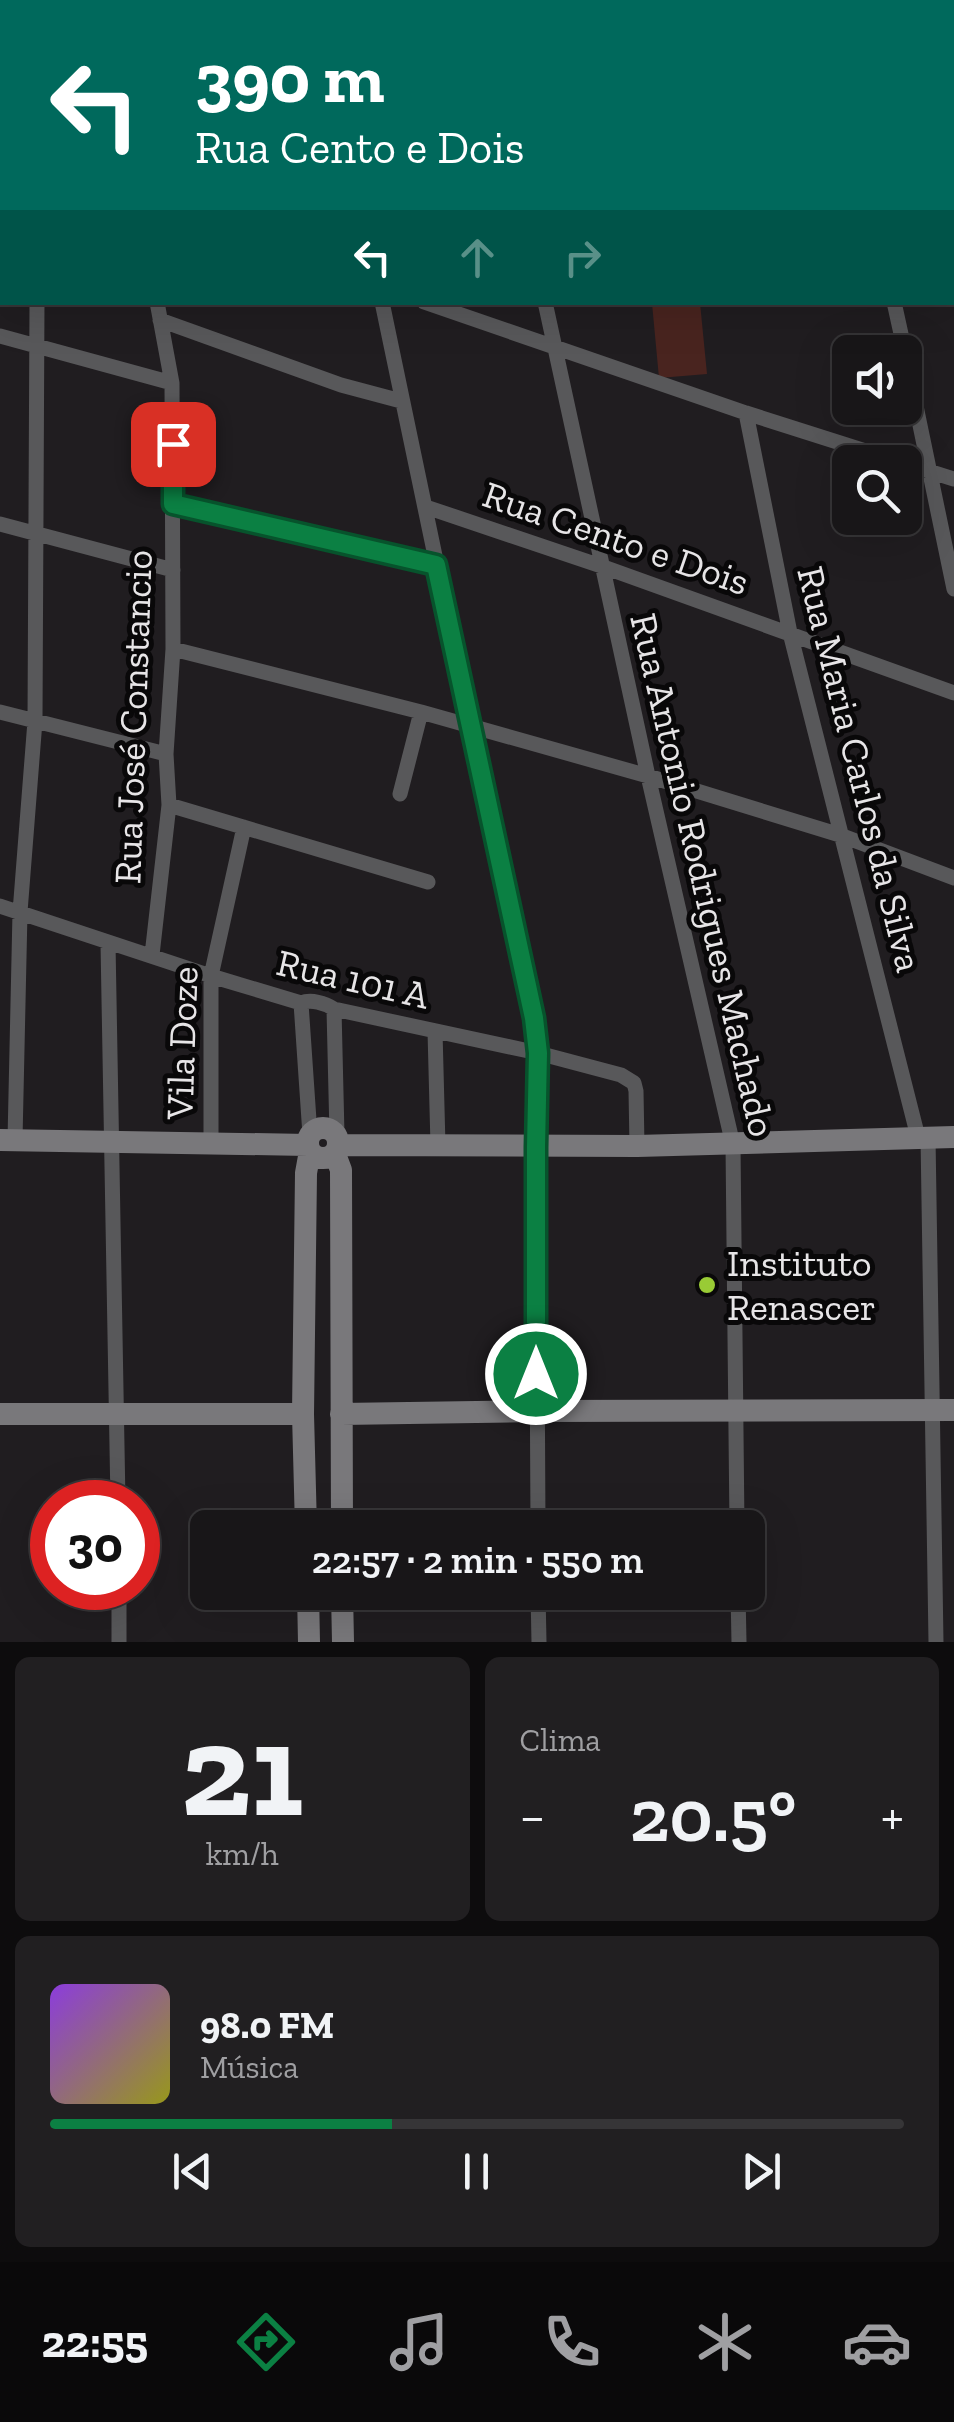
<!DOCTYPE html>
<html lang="pt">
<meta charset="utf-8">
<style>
:root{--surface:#181618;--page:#211f21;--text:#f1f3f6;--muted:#9f9fa2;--line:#363537;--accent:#0b8043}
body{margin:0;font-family:"Zilla Slab",serif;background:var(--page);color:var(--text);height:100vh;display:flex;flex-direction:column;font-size:38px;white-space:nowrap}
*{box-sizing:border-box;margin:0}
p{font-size:32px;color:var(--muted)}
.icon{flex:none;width:55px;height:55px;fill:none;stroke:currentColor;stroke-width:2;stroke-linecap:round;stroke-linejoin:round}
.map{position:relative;height:1642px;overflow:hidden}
.side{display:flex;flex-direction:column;gap:15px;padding:15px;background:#0d0c0d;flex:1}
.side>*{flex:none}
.top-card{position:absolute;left:0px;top:0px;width:955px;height:305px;box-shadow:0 10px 40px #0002,0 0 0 2px var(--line);background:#00695c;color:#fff;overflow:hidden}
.fabs{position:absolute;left:832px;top:335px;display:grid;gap:20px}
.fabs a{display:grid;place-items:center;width:90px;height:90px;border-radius:15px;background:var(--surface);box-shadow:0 10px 40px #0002,0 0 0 2px var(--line);font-size:50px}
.speed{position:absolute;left:30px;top:1480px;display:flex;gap:20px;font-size:50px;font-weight:700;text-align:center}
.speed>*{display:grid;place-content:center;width:130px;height:130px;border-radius:50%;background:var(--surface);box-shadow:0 10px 40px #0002,0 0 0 2px var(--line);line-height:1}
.speed .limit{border:15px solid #d22;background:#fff;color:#111}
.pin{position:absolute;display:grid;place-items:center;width:85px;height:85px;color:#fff;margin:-42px;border-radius:20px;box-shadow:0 5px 15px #0006}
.me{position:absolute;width:110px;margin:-55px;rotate:0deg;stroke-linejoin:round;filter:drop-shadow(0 0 8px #0008)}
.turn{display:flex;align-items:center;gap:35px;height:210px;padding:0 30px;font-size:45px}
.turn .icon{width:130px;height:130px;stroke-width:2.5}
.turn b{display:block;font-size:70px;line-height:85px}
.lanes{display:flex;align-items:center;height:95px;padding:0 30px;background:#0003;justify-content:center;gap:50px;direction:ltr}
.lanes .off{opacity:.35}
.big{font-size:75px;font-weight:600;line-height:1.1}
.side .tile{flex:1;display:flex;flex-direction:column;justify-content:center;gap:15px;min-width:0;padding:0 35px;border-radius:15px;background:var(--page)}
.side .dial{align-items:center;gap:0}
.dial b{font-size:130px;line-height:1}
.song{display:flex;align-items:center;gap:30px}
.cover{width:120px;height:120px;border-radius:15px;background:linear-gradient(135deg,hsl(270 70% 55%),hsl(60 70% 35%))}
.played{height:10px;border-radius:5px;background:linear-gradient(90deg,var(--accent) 40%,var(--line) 40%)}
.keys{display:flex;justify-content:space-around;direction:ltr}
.heat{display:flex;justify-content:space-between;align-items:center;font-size:55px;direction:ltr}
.side .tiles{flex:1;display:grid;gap:15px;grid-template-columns:1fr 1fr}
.tile:last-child{grid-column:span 2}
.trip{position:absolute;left:190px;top:1510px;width:575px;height:100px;border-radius:15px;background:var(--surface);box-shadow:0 10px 40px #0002,0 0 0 2px var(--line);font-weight:600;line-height:100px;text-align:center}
.tab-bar{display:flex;height:160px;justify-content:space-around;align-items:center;background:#0a090a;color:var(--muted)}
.tab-bar .icon{width:70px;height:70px}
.tab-bar .selected{color:var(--accent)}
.tab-bar b{font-size:45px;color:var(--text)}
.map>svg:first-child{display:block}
.green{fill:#49241f}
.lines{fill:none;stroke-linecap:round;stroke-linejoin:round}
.minor{stroke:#58585a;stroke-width:15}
.tertiary{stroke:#58585a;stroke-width:20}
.secondary{stroke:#79787b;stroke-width:22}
.route-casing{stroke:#07532c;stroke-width:25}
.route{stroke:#0b8043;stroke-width:18}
.poi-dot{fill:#99cb35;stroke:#090809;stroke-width:4}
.labels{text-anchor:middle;stroke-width:10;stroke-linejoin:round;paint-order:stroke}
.street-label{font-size:38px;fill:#e7e5e7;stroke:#090809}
.poi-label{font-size:38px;fill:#e7e5e7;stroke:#090809;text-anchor:start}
</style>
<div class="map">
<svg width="954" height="1642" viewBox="0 0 954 1642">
<rect width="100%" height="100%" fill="#201d20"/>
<path class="green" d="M652,303H700L707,374L659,378Z"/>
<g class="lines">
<path class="minor" d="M177,0L185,2
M312,0L313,2
M482,0V2
M825,0L826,2
M73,2L74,0
M0,54L2,55
M0,163L2,164
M952,278L954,279
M382,302L505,891L534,1018L538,1053L536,1147L538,1528
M424,302L746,413L954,479
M545,302L648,776L733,1145L737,1528
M894,302L905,352
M160,320L341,385L401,401
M0,336L172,383
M905,353L954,589
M746,413L790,633L918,1137
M173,504L436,565
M426,507L601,566L954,693
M0,524L173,570
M173,649L421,712L648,776L840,835L954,878
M0,712L166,754
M400,794L421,712
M169,805L428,882
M0,906L211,976L301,1003C311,999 325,1003 334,1009L538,1053L621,1075L634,1083L636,1091L637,1146
M108,943L118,1502
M152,955L169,805L166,754L173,649L172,383L157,302
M301,1003L310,1135
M334,1009L337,1135
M435,1031L438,1146
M928,1137L936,1642
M15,1140L20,912L35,721L37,302
M211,1143V976L244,827
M119,1588V1642
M538,1592L539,1642
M738,1592L739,1642"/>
<path class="tertiary" d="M723,0L730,2
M952,77L954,78"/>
<path class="secondary" d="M308 1143a15 15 0 1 1 30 0a15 15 0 1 1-30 0Z
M0,1140L308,1145
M339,1145L637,1146L954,1137
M335,1154L341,1170L342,1528
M0,1414H303
M341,1414L536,1411L954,1410
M306,1528L303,1414L306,1173L310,1151
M308,1592L309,1642
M342,1592L343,1642"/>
</g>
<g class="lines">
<defs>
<path id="route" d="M173,444V504L436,565L534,1018L538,1053L536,1147V1374"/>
</defs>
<use href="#route" class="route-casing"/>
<use href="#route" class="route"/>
</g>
<circle class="poi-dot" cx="707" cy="1285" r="10"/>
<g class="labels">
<g class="street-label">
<text transform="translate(616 538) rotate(19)" y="13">Rua Cento e Dois</text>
<text transform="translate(133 717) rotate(-88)" y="13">Rua José Constancio</text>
<text transform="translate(860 769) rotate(76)" y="13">Rua Maria Carlos da Silva</text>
<text transform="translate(703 875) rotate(77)" y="13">Rua Antonio Rodrigues Machado</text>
<text transform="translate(353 979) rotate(13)" y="13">Rua 101 A</text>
<text transform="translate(182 1043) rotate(-88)" y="13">Vila Doze</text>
</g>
<g class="poi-label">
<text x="727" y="1276">Instituto<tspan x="727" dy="44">Renascer</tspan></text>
</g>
</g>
</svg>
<div class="fabs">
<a><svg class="icon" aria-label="sound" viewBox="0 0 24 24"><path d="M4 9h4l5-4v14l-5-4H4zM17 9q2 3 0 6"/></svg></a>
<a><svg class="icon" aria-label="search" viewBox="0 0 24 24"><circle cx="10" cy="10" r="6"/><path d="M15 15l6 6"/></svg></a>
</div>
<div class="speed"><div class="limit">30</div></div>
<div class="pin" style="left:173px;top:444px;background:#d93025"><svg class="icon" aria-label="arrive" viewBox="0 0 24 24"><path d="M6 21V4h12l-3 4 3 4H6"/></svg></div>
<svg class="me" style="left:536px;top:1374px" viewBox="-20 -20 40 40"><circle r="17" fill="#0b8043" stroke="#fff" stroke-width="3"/><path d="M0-11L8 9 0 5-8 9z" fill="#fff"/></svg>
<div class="trip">22:57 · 2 min · 550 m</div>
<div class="top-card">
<div class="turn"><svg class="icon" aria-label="left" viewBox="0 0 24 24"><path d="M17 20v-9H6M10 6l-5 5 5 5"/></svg><div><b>390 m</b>Rua Cento e Dois</div></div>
<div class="lanes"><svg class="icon" aria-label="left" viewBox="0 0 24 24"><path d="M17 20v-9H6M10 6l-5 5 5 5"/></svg><svg class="icon off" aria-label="ahead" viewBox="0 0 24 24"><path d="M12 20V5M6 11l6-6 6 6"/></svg><svg class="icon off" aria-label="right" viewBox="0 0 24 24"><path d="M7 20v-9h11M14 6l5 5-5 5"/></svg></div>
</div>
</div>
<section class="side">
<div class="tiles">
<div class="tile dial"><b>21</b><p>km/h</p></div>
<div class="tile"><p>Clima</p>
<div class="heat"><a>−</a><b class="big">20.5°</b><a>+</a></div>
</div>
<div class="tile">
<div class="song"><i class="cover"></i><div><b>98.0 FM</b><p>Música</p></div></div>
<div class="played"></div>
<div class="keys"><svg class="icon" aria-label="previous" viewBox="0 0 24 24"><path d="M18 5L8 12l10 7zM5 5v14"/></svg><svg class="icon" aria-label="pause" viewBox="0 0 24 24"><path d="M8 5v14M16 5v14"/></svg><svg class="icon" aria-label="next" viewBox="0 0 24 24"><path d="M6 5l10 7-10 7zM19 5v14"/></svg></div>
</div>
</div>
</section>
<nav class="tab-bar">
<b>22:55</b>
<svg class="icon selected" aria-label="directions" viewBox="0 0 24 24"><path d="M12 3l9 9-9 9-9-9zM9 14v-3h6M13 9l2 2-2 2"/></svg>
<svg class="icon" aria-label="music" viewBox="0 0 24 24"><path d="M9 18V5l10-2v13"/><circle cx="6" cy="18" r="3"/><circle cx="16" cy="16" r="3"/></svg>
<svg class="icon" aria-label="phone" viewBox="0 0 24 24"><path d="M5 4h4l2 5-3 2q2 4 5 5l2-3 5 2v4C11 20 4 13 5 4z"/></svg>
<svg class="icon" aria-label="climate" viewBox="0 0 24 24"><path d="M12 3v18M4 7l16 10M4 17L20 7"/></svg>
<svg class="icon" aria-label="car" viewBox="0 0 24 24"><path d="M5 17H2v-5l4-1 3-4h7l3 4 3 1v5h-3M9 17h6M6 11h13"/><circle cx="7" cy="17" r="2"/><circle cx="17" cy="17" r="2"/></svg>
</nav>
